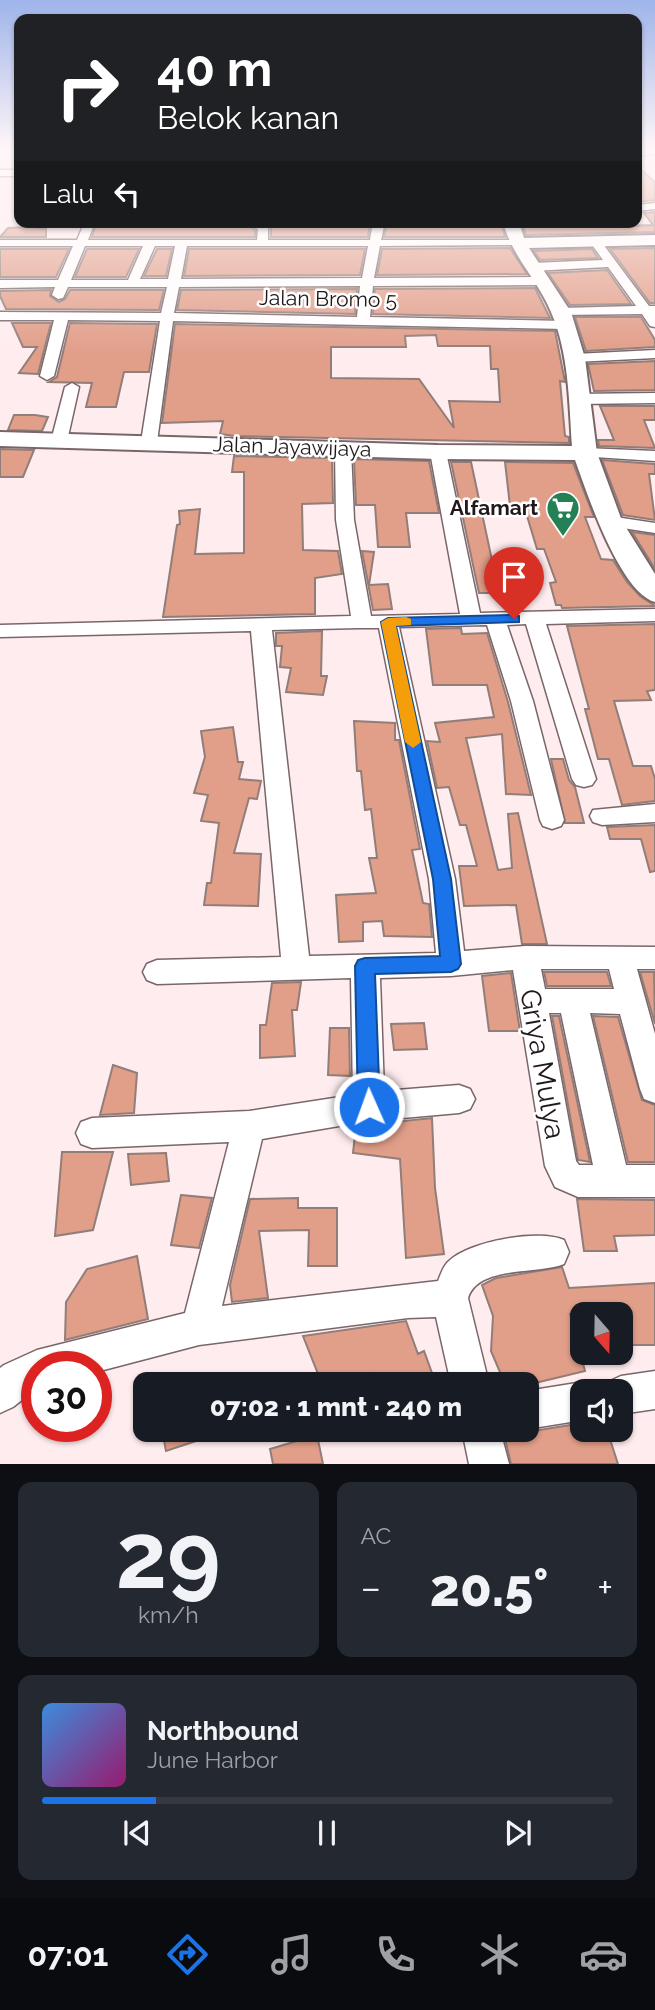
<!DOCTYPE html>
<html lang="id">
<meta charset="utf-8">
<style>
:root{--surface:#171b24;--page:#242831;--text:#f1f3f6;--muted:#9ea1a6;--line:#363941;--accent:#1a73e8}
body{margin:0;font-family:Raleway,sans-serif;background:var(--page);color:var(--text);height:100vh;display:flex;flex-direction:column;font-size:26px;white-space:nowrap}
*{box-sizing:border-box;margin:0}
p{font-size:23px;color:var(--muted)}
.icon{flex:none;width:38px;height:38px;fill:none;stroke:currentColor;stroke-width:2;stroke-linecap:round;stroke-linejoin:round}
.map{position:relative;height:1464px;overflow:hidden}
.details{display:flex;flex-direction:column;gap:18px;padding:18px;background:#0d0f14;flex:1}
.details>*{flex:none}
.guide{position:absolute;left:14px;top:14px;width:628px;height:214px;border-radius:14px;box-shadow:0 2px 5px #0004;background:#202124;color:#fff;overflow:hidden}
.needle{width:46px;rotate:160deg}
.controls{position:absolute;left:570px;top:1302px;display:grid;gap:14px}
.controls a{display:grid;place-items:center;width:63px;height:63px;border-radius:14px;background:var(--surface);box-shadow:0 2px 5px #0004;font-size:35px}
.speed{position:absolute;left:21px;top:1351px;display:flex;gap:14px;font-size:35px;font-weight:700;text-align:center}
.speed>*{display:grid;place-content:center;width:91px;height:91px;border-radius:50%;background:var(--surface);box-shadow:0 2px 5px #0004;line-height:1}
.speed .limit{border:10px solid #d22;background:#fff;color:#111}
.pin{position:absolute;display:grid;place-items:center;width:60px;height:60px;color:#fff;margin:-72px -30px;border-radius:50% 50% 50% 0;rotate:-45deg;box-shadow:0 0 7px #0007}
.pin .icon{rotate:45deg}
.me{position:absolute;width:77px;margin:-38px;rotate:358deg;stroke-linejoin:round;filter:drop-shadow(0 0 5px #0008)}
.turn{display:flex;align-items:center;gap:24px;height:147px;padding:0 28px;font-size:32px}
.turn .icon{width:91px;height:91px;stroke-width:2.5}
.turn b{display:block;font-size:49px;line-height:60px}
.then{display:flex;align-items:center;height:66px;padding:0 28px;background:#0003;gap:14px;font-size:26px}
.big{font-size:52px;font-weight:800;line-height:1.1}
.details .tile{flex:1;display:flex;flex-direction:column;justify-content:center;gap:10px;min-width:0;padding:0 24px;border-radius:14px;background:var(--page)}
.details .dial{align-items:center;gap:0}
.dial b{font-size:91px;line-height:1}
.song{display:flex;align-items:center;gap:21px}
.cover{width:84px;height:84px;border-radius:10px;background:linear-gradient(135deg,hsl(210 70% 55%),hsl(320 70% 35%))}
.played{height:7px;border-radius:4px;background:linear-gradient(90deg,var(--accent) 20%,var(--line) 20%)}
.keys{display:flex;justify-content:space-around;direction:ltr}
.heat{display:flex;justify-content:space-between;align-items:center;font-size:38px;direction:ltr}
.details .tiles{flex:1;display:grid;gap:18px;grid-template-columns:1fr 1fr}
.tile:last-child{grid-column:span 2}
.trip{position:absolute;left:133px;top:1372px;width:406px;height:70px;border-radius:14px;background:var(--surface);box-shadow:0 2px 5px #0004;font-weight:800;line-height:70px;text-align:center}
.menu{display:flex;height:112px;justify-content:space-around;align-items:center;background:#090b0e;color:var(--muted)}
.menu .icon{width:49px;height:49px}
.menu .on{color:var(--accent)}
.menu b{font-size:32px;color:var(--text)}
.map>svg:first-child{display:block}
.building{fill:#e19e89;stroke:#917e78;stroke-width:2;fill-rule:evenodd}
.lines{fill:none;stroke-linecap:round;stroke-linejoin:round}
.street-casing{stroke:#7a6669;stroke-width:3}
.secondary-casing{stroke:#7a6669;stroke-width:4}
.street{fill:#fff;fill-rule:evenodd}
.secondary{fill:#fff;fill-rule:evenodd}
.route{fill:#1a73e8;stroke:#114b97;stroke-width:2}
.slow{fill:#f59e0b}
.labels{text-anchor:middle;stroke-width:5;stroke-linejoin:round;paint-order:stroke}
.far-street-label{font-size:21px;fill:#20181a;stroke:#fff}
.far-poi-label{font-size:21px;font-weight:bold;fill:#20181a;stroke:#fff;text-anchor:end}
.near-street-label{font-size:28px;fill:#20181a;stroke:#fff}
</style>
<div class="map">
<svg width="655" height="1464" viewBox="0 0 655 1464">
<rect width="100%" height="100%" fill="#ffecee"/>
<path class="building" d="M637,166L655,182V200L637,202Z
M655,212V232L526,235L522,222H590L597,227L653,225L644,213Z
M97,222L181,225L182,222H248L255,231V237H92Z
M267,222H370L368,237H271V227Z
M387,222H501L505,237H384Z
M29,227L46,229V237H0L8,228Z
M510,248L527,274L377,275L382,249Z
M655,248V303H650L610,249Z
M0,249H69L56,277H0Z
M87,249H139L126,277H75Z
M157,249H172L166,276H144Z
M189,249H365L360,275L184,276Z
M592,249L598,258L540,260L534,251Z
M607,270L631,304L570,305L548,273Z
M535,288L550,318L373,314L375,289Z
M357,289L355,314L177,310L181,290Z
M51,290L50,296L59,302L65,299L70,290H164L159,310L6,309L0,296V291Z
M575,317H641L655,340V347L586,351Z
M12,323H51L38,374L19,373L37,347H23Z
M70,323L157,324L149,372H124L116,407H86L92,383L49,382L57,377Z
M175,324L555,331L565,382L560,381L565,436L569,437V443L235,436L220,434L223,421L162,423ZM436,335L438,346H490L491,369H498L500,402L449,401L454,428L419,379L331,378V347H406L405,336Z
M655,361V390L594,391L588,364Z
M600,406H655V420H644L655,448L599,446L598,440H614Z
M14,415H35L48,417L42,431L8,430Z
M0,449L34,450L23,477H0Z
M234,456L332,458L333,503L302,504L303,550L338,551L342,574L315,578V614L163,617L177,525L180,524L179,511L200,509L195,554L244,553V472H232Z
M354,459L429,461L439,513H406L410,547H378L375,505H356Z
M602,460L655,464V474H649L655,520L623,515Z
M451,462H471L499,593H479Z
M505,462L573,463L594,517H585L601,559L613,560L627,582L640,596L655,606L562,608L561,605H556L550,583L556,582L544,549H537L524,506H510Z
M632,532L655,535V569Z
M362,551L374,552L369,585L388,584L392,609L373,610Z
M655,624V690L647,691L651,700L614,701L633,766H651L655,779V801L622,805L609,759H598L585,709H589L567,626Z
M461,628L462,634L487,633L508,702L531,795L506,794L502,734L466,738L498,870L512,868L508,814L518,813L547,944H522L516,905L464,906L459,866H477L466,825H460L449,787L437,788L427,741L440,742L435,723L494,717L487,685H433L426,629Z
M322,631L321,676H327L323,695L286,692L291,668L280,667L282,646H276V633Z
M354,721L395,723V740H399L420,849L412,850L423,903L429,904L432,937L384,936L382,921L363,922V941L339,942L336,895L376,893L369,858H377L371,809L365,810L361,771H357Z
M233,727L238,762H243L239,779L261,781L257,799L249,798L234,853L261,854L258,906L204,905L207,883H211L219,823L201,821L208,795L194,793L205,757L201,731Z
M551,759H563L569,780L575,787L584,823H565Z
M655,825V871L650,872L641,839H610L607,827Z
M544,972H607L611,986H547Z
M640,972H654L655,1024Z
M511,973L520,1031H489L482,976Z
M301,982L297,1010H292L295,1056L260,1058V1025H266L272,983Z
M552,1016H559L590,1162L578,1160Z
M593,1016L618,1017L642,1100L655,1105V1162H628Z
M424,1023L427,1049L394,1050L391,1024Z
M330,1028H349L350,1076L328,1075Z
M113,1065L137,1073L134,1113L100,1115Z
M432,1118L435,1188L444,1254L406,1258L400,1159L353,1153L356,1126Z
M62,1152H113L93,1230L55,1236Z
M166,1153L169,1181L131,1185L128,1154Z
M181,1195L212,1198L199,1248L171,1245Z
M298,1198V1208H337V1266H308L309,1230L259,1231L268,1298L232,1302L230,1285L250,1199Z
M577,1199L655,1200V1235L614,1236L617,1251H584Z
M137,1256L148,1319L65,1340L66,1302L87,1269Z
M562,1267L569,1288L655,1283V1345H621V1314H570L585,1371L531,1384H505L491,1351L493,1316L482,1285L496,1278Z
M406,1321L418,1354L424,1351L436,1384H373L370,1373L348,1384H322L303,1336Z
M583,1423V1430H607L618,1464H511L503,1430L527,1432Z
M162,1430H219L220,1433L166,1451Z
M317,1435L323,1464H273L270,1449Z"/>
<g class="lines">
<defs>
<path id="street" d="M655,149V154L637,156V150Z
M0,170H19V176H0Z
M655,203V209L637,211V205Z
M95,222L88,240H257L258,230L251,222H263L268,227V240H370L373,222H385L381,240H517L521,241V245L380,246L374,278L540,277L546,281L540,285L373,286L370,317L565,321L572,325L565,329L173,321L157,442L149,447L141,442L160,321L68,320L54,376L47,380L40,376L54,320H0V312L161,313L167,287H68L63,298L58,299L52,295L55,287L0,288V280H58L73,246H0V240H77L83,226H33L27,223ZM85,246H143L128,280H71ZM155,246H175L168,279H140ZM187,246H368L362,278L181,279ZM360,286L357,317L174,313L179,287Z
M596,239L600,240L649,306H655V327L650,326L642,314L556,315L554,312L561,308L636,306L608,267L532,271L526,267L532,263L603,260L590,242Z
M655,350V358L575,362L568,358L575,354Z
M72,383L79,387L67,441L59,446L53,444L51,441L65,387Z
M655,393V403L577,404L569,399L577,394Z
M343,444L351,449L354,520L371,616L460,614L430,452L438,447L446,452L480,613L655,609V621L546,624L596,779L592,785L584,787L576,785L572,779L526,624L507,625L533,701L564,820L561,826L552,829L543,826L540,820L511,701L487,625L399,627L455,879L464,951L525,946L655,947V969H637L655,1034V1103L644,1099L640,1089L620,1014L590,1013L626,1165H655V1197H578L555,1187L545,1166L513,970L451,976L380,978L384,1091L459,1085L470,1089L475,1099L470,1109L459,1113L369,1121L262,1139L222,1306L438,1281C441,1274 443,1266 449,1261C470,1241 538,1229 564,1240L569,1252L564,1264C537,1275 478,1265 468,1298L489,1384H451L436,1317L408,1318L199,1345L96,1372V1367H37V1388L13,1407L0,1413V1368L4,1365L37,1350L185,1313L229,1142L92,1148L81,1144L76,1133L81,1122L92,1118L249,1111L353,1095L351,978L157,984L147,980L143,972L147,964L157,960L281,957L251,631L0,637V625L351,616L336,520L335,449ZM359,628H379L429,879L436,953L309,956L272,630ZM541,969H609L614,989H545ZM549,1013H561L593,1165H579L576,1161Z
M585,448L655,451V461L579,456L577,453L579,450Z
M609,516L655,523V533L603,525L600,521L603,517Z
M655,804V822L602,825L593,822L590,816L593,810Z
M655,1371V1409L621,1414V1391H604L608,1382L621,1376Z
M583,1382L596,1388L598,1391H583V1420L527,1429V1391Z
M462,1430H500L509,1464H469Z"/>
<path id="secondary" d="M503,222H519L524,238L655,235V245L529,248L571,312L585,358L597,453L622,521L655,574V602C620,593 587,493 575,460L438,459L0,446V432L438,445L572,446C569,402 569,353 551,312C538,280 512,257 503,222Z"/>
</defs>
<use href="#street" class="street-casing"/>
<use href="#secondary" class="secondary-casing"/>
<use href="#street" class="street"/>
<use href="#secondary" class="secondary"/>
</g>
<linearGradient id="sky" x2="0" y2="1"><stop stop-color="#9fb4ea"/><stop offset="0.42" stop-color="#fff6f7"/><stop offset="1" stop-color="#fff6f7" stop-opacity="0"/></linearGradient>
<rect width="655" height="354" fill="url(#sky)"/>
<path class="route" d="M514,615L519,616V622L396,626L451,879L461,964L458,969L451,972L375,974L380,1107L376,1114L369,1117L361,1114L358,1107L355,966L358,960L365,958L440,956L433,879L381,622L388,618Z"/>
<path class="slow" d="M406,617L411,619V625L396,626L421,742L413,748L405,742L381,622L388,618Z"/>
<defs>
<symbol id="supermarket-pin" viewBox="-11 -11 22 30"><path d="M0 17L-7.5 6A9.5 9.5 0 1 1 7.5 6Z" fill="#258056" stroke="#fff"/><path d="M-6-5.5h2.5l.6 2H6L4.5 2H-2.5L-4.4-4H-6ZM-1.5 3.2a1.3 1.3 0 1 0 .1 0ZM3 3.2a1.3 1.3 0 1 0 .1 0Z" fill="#fff"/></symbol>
</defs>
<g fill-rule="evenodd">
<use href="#supermarket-pin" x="544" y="489" width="38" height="52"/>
</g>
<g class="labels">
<g class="far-street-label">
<text transform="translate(328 299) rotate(1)" y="7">Jalan Bromo 5</text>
<text transform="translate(292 447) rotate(2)" y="7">Jalan Jayawijaya</text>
</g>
<g class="far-poi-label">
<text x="538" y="515">Alfamart</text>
</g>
<g class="near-street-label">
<text transform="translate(543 1064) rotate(80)" y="10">Griya Mulya</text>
</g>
</g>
</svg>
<div class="controls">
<a><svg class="needle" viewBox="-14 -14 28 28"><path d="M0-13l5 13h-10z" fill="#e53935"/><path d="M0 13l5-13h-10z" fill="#9ea1a6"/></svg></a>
<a><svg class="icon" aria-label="sound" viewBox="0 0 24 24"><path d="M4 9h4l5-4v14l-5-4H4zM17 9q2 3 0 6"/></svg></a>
</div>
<div class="speed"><div class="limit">30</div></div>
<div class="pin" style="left:514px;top:619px;background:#d93025"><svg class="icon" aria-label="arrive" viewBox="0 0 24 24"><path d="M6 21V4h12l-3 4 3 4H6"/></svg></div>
<svg class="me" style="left:369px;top:1107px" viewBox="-20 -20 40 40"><circle r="17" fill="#1a73e8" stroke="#fff" stroke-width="3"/><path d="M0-11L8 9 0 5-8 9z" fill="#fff"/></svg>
<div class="trip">07:02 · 1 mnt · 240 m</div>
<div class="guide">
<div class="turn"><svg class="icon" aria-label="right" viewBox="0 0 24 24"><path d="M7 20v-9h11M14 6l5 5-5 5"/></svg><div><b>40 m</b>Belok kanan</div></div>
<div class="then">Lalu<svg class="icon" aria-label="left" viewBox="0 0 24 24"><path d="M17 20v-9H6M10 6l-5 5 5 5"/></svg></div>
</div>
</div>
<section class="details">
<div class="tiles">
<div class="tile dial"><b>29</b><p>km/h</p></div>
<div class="tile"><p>AC</p>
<div class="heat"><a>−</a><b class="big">20.5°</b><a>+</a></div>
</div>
<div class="tile">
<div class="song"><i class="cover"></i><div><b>Northbound</b><p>June Harbor</p></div></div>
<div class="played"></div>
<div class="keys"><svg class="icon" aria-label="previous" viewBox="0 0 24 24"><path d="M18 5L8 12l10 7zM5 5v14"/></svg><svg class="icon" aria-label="pause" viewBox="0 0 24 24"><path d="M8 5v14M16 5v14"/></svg><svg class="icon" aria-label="next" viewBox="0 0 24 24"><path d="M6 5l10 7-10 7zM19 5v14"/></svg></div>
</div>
</div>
</section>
<nav class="menu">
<b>07:01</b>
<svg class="icon on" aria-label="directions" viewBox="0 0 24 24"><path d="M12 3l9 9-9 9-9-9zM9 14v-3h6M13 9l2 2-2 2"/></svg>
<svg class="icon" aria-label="music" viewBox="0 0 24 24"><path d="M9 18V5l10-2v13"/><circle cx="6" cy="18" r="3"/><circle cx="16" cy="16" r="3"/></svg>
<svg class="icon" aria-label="phone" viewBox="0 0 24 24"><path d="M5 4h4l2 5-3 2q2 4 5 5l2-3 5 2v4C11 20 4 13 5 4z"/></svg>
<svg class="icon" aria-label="climate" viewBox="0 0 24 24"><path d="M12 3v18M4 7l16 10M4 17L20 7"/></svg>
<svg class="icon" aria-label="car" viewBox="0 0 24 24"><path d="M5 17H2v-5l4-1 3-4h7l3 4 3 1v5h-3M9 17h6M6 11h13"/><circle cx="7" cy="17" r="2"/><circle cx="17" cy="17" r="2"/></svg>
</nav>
